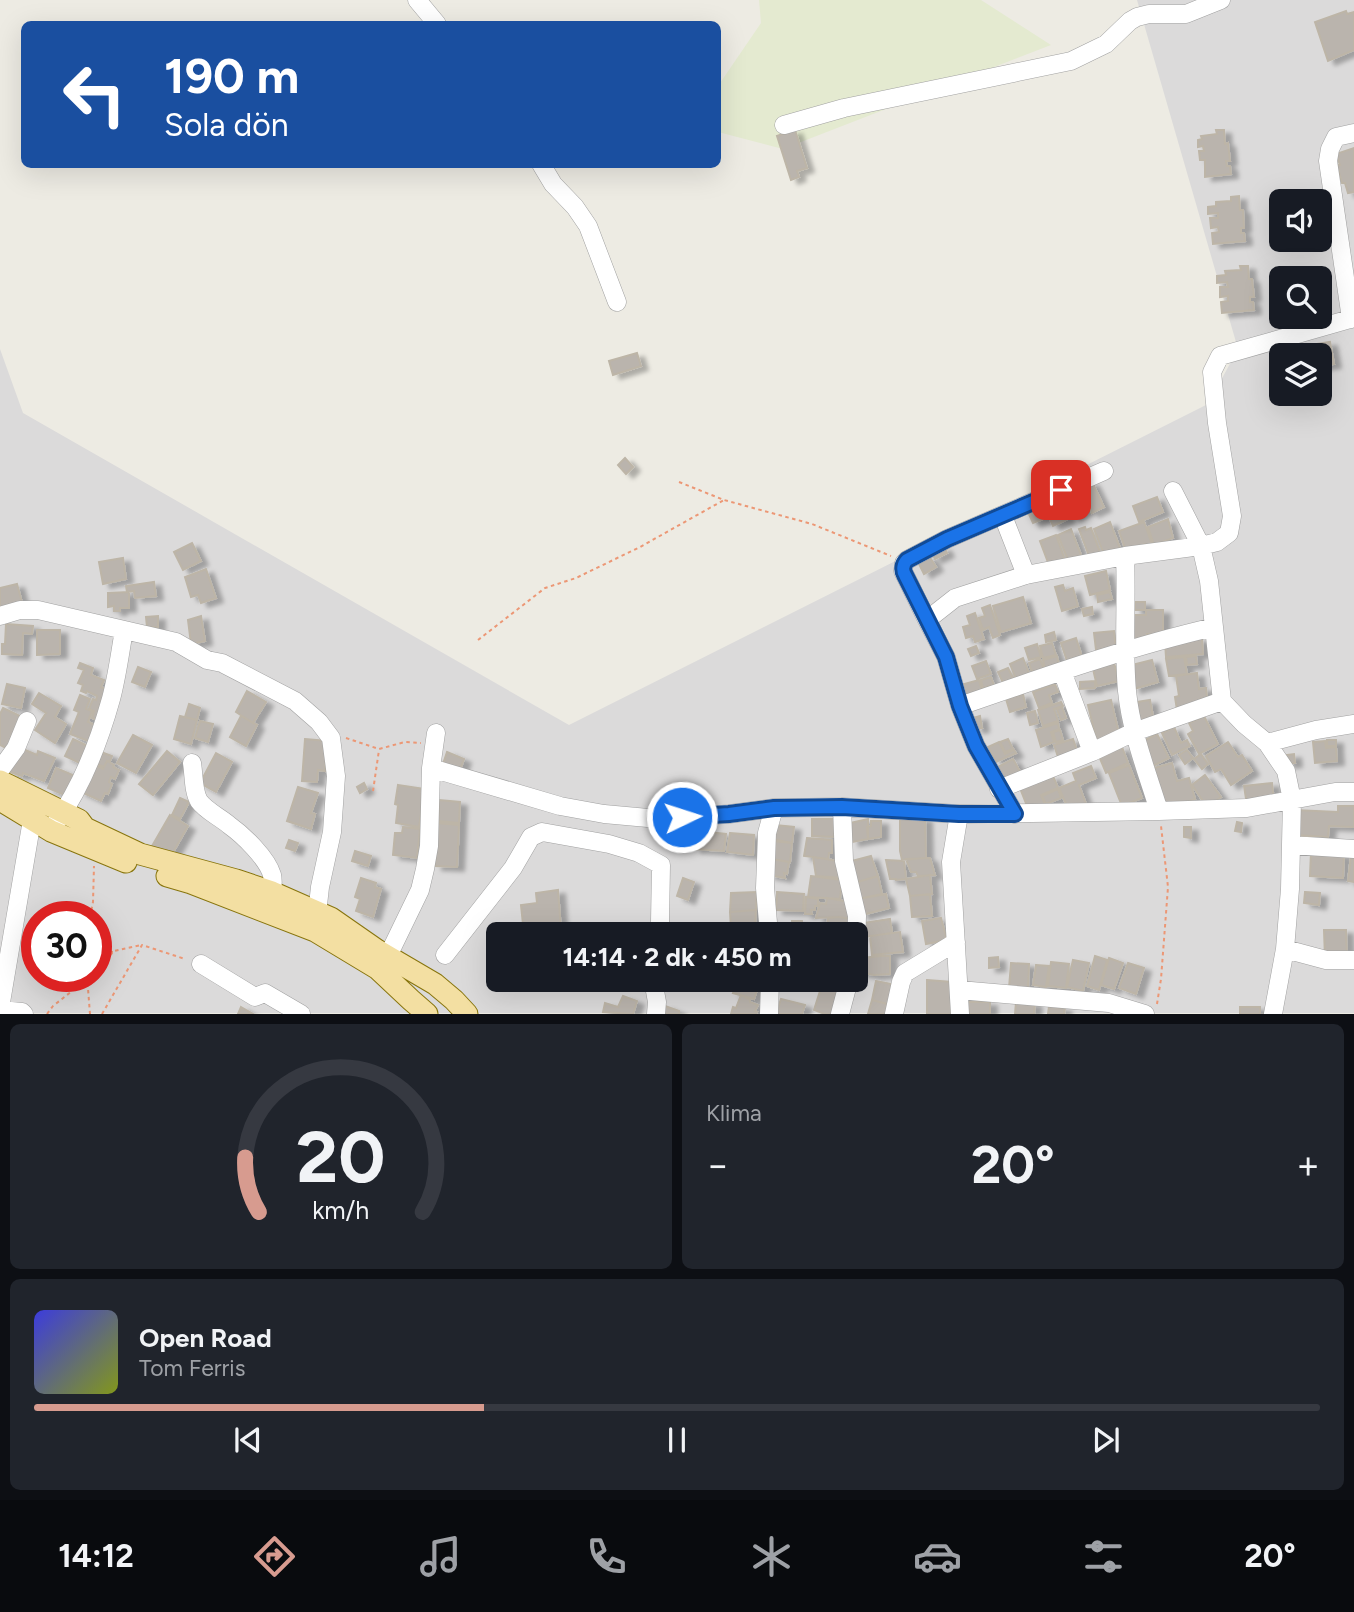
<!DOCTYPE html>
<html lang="tr">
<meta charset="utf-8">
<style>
:root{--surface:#171b24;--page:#20242c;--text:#f1f3f6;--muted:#9ea1a6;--line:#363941;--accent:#d79b8f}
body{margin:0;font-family:Figtree,sans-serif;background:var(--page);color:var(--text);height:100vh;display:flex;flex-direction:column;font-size:26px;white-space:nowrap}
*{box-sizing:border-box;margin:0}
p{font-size:23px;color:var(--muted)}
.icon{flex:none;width:38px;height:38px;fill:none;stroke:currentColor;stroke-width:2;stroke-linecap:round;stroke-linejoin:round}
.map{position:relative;height:1014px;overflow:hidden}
.panel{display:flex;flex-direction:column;gap:10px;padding:10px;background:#0d0f14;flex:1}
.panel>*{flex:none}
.top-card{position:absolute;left:21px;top:21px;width:700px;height:147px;border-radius:10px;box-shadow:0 7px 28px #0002;background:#1a4fa0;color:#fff;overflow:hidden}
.buttons{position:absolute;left:1269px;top:189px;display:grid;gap:14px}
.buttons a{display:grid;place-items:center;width:63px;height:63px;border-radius:10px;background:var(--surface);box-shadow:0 7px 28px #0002;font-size:35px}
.speed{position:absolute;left:21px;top:901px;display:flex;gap:14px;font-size:35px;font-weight:700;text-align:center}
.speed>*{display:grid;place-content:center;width:91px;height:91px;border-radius:50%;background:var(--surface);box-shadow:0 7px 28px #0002;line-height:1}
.speed .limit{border:10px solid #d22;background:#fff;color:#111}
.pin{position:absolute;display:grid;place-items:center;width:60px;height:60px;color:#fff;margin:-30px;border-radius:14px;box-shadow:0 4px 10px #0006}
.me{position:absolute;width:77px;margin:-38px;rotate:86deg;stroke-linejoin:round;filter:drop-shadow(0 0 5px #0008)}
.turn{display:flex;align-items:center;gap:24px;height:147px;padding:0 28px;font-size:32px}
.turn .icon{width:91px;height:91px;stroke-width:2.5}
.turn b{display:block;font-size:49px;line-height:60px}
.big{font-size:52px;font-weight:700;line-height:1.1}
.panel .widget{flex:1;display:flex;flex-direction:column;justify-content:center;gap:10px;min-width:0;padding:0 24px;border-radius:10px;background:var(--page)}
.panel .dial{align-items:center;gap:0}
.dial svg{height:182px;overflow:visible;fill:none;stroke:var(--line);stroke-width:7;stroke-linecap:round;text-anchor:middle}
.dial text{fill:var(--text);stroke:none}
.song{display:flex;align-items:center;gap:21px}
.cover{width:84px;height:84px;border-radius:10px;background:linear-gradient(135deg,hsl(240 70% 55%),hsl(70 70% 35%))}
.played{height:7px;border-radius:4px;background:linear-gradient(90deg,var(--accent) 35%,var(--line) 35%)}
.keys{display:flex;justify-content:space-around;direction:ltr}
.heat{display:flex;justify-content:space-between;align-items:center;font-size:38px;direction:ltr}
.panel .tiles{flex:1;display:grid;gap:10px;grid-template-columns:1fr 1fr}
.widget:last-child{grid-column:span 2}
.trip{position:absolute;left:486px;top:922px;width:382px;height:70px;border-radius:10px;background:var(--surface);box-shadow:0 7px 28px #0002;font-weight:700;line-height:70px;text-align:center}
.tabs{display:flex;height:112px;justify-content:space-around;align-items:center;background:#090b0e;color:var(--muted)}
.tabs .icon{width:49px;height:49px}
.tabs .on{color:var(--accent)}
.tabs b{font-size:32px;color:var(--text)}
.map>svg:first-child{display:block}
.residential{fill:#dbdada;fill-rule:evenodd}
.farmland{fill:#e4ead0}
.building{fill:#bab4ad;stroke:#bdb5a7;stroke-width:2;filter:url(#shadow)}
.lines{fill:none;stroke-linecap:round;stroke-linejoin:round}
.minor-casing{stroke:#a1a1a1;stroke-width:19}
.major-casing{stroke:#88750d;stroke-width:23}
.path{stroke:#ec9775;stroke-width:2;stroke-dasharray:3.5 3.5;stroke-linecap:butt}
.minor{stroke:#fff;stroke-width:18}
.major{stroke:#f3dfa2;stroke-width:21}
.route-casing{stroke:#114b97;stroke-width:18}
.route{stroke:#1a73e8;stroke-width:12}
</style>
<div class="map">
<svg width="1354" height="1014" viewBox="0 0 1354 1014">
<defs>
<filter id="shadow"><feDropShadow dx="7" dy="4" stdDeviation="2" flood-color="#0004"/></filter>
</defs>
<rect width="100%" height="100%" fill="#edebe3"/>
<path class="residential" d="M1137,0H1354V1013H0V349L23,413L569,725L1208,404L1238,349ZM1281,201H1320V240H1281ZM1281,278H1320V317H1281ZM1281,355H1320V394H1281ZM37,917H96V976H37ZM499,934H856V980H499Z"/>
<path class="farmland" d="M759,0H981L1051,45L783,149L718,132V86L761,23Z"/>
<path class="building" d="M1346,11L1347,14L1354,12V50L1328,61L1315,22Z
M795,130L807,168L797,171L799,177L791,180L777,136Z
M1216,130H1224L1225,144L1228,143L1230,161H1226L1227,166H1230L1231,174L1205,177V160H1200L1199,151H1204L1203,146L1198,147V140L1202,139L1201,136L1217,134Z
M1354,148V192L1348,193L1345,183H1342L1337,165H1340L1336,154Z
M1239,196L1240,210H1243L1244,228H1241V233H1244L1245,241L1213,244L1212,233L1219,232L1218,227L1211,228L1210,218H1218V213L1208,214V207L1216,206V202L1231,201V197Z
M1240,266H1248L1249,279H1252L1254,297H1250V302H1253L1254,310L1222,313L1221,302L1228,301V296L1220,297V287H1228L1227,282L1217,283V276L1226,275L1225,271L1241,270Z
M1330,342L1334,364L1320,366V355H1292L1291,348Z
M637,353L641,366L613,375L609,361Z
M625,458L633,467L626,474L618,465Z
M1092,482L1104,507L1092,513L1090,509L1086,511L1076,489Z
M1074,490L1084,511L1073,517L1062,496Z
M1059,496L1068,519L1053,526L1043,503Z
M1157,497L1163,512L1139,522L1133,506Z
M1042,503L1048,517L1033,523L1027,510Z
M1168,519L1173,538L1154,545L1148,527Z
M1110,522L1120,548L1104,554L1094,529Z
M1144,522L1152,544L1146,546L1145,544L1126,551L1119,531Z
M1085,527L1086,530L1091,528L1100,552L1089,556L1079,529Z
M1071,529L1081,555L1068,560L1058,535Z
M1056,535L1065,560L1049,565L1040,541Z
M192,543L201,561L183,570L174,552Z
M944,547L947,553L935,559L932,553Z
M929,556L936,567L924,574L918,562Z
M123,558L126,579L103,584L99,562Z
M206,569L216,598L201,603L198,595L191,597L185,577Z
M1106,571L1110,590L1090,595L1085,576Z
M154,582L156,596L135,598L134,591L127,592L126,586Z
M17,584L23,606L0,612V588Z
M1063,585L1065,591L1073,588L1078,606L1062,611L1055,587Z
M129,592V608H120V611H114V606L108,607V593Z
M1110,592L1112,599L1098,602L1097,595Z
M1023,597L1031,623L1001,632L993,606Z
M1135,602H1145V610H1135Z
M990,605L1000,635L993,638L989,627L983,630L979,618L985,616L982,608Z
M1092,607L1093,614L1084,616L1082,609Z
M1146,610H1163V634H1147V640H1131L1132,615H1146Z
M975,613L984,639L975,642L973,636L966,638L963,627L970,625L967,616Z
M158,616V627H147L146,617Z
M201,616L205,641L191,644L188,620Z
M6,624L33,626L32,634L23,633L22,655L2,654V644H5Z
M37,630H60V654L37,655Z
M1114,631L1116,648L1096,650L1094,633Z
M1054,632L1056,640L1046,642L1045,635Z
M1076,638L1083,660L1068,664L1061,643Z
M1202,638L1203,654L1166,657L1165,642Z
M1052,643L1056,655L1043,658L1040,646Z
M1037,644L1041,657L1029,660L1025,648Z
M976,646L979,653L971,656L968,649Z
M1057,656L1059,665L1045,669L1043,660Z
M1196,656L1197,664L1187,665L1186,657Z
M1184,657L1187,674L1169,676L1166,659Z
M1023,658L1029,673L1016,679L1010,664Z
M1040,659L1044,669L1032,672L1029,663Z
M1152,660L1158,682L1134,689L1128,666Z
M986,661L991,674L977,679L972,666Z
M80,663L93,668L91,675L104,680L101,687L110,691L99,721L92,718L94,711L89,709L93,699L96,700L97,696L87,691L86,693L81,691L83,685L78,683L84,670L78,668Z
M1114,663L1119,681L1097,686L1093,669Z
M138,667L151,672L145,687L132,682Z
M1008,668L1014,680L1004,685L998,672Z
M1197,673L1199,689L1206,688L1207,698L1200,699L1201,706L1177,710L1175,697L1179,696L1176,676Z
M991,677L994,685L983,688L981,680Z
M979,680L982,691L965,697L961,685Z
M1095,681V688L1080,689V682Z
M7,684L25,688L21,708L2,704Z
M1055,684L1058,692L1049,695L1052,703L1039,708L1033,692Z
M247,691L266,702L253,723L236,712Z
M39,693L61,706L55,717L66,724L55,743L35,730L46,713L32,704Z
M1023,694L1026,707L1010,712L1006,699Z
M80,695L90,699L86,709L92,711L88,722L98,726L91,742L70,734L79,712L74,710Z
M1111,700L1120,738L1097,743L1088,705Z
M1150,700L1154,722L1134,725L1130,703Z
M1061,702L1063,706L1054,709L1058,721L1043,726L1038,710Z
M189,704L200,708L197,720L185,717Z
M1062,707L1066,718L1061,720L1057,709Z
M3,708L22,717L10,750L0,745V714Z
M1035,711L1038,723L1030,725L1027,713Z
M180,716L197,720L191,744L174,739Z
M241,716L257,725L246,746L230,737Z
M980,716L982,728L976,729L973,718Z
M1204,716L1218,744L1199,754L1188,734L1193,731L1189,723Z
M200,721L213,724L208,742L195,738Z
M1058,723L1059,729L1051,732L1054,742L1041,747L1036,730Z
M1174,727L1181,743L1187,740L1190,746L1172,755L1162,733Z
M1060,730L1063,740L1056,742L1053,732Z
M1157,734L1169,758L1151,767L1139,743Z
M133,735L152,745L136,773L117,763Z
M73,739L92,748L84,765L65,756Z
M305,739L327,741L325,771L318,770L317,782L302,781Z
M1008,739L1013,749L1005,752L1000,742Z
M1073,739L1079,756L1060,763L1054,745Z
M1327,740H1336V746H1327Z
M1325,741L1326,748L1336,747L1337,761L1315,763L1313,742Z
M999,742L1005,754L1014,750L1016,753L996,762L988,747Z
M1228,742L1238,757L1242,755L1252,771L1231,785L1221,769L1215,772L1206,756Z
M18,747L37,755L38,751L55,758L44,781L23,773L22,776L10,772L9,770Z
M1122,747L1128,763L1106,773L1099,756Z
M1187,750L1193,758L1185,764L1179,755Z
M167,751L180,762L153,795L139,784Z
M101,752L112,756L110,761H107L104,767L94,763Z
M447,752L464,759L459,773L442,767Z
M216,753L232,762L216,792L200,783Z
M1201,754L1208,764L1202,769L1194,759Z
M1294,754L1295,763L1287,764L1286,755Z
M1013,759L1022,775L1005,784L996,768Z
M107,761L114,765L113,767L119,770L115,779L111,777L109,782L112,784L108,794L105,793L101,801L79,791L92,763L103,769Z
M1172,763L1177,781L1189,778L1195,799L1190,801L1193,806L1162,809L1154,768Z
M1129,765L1142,798L1122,806L1109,773Z
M1091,766L1096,778L1079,785L1086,804L1069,811L1059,788L1076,781L1073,773Z
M56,768L75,776L67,796L48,788Z
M1205,775L1221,797L1207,807L1192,785Z
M1053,776L1058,788L1041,795L1045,805L1029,811L1020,788Z
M364,783L367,789L360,793L357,787Z
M1272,783L1274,801L1247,805L1244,786Z
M398,785L425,789L419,827L396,823L398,805L395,804Z
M298,787L318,793L311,813L315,814L311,829L287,821Z
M1058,789L1061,798L1046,804L1042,796Z
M180,798L189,802L180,819L172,815Z
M439,800L460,802L459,823L438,821Z
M1338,806H1354V827L1329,826L1328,837L1294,835L1295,810L1338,812Z
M170,815L188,826L171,856L152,846Z
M900,818H925L926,858L902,860L900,851Z
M812,819H835L834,837L812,836Z
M868,819V839L852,842L850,823Z
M871,821H881V837L868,839L867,827L871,826Z
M1237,822L1242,823L1241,832L1235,831Z
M437,823L459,825L457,867L435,866Z
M775,825L794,827L792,843L772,839Z
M403,827L420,829L417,858L393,855L395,833H402Z
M1184,827H1191V838L1184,837Z
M698,831L726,834L724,851L694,849Z
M730,833L754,835L753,855L727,852Z
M807,838L832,840V853H829L828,859L804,856Z
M289,840L298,843L295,851L286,848Z
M772,841L792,843L790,862L771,859Z
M355,851L371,856L368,866L352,861Z
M1311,852L1344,854L1343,878L1310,876Z
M871,856L878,876L854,883L848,862Z
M1351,856H1354V882L1348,881Z
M813,857L838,861L842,878L816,876Z
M930,858L935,875L918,876L916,872H911L906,859Z
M771,859L789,862L787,874L784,873L785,878L768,875Z
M886,860L904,861L906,879L896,880V879H890Z
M930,875L932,894L910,896L906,879Z
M811,876L842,880L840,899L808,897Z
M878,876L882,894L858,899L854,883Z
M361,878L376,883L375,887L381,889L373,917L356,911L360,899L355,897Z
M683,878L694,882L688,900L677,896Z
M558,890L561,930L524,934L521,905L537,903L536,893Z
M757,892L756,910L730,912L731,893Z
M777,892L804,894L803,911L776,910Z
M1305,892L1320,893L1319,905L1304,903Z
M886,894L889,908L862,915L858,899Z
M930,894L932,916L912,917L910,896Z
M806,897L818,899V906H815V910H811L812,914H805Z
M827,898L850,902L851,919L839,917L816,918L820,903L826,904Z
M756,910L755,927L731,928L730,912Z
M839,917L851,919L848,934H830L827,930L828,918Z
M941,918L947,940L926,944L922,921Z
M890,919L892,933L864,937L863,923Z
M792,921H802L803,927L807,928V934H781L780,927H792Z
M755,927L756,934H728V930L731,928Z
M1324,930H1346L1347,958H1325Z
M900,932L903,952L872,955L870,936Z
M881,956H890V974L874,975L859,972L861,958Z
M1095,956L1107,960L1099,990L1087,986Z
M998,957L999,967L989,968V958Z
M1109,958L1123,963L1114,989L1101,985Z
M1073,960L1089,963L1083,991L1067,987Z
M1051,962L1069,964L1066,988L1048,986Z
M1011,963L1029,964L1028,989L1009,988Z
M1128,963L1144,968L1136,994L1119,988Z
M1036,965L1049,966L1046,987L1033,985Z
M739,980H750L759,984L754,999L733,993Z
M821,980H841L839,992L829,990L825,982Z
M927,980L952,982L951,1014H927Z
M876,981L896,985L891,1005L872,1000Z
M821,988L839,992L835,1014H825L814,1010Z
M741,995L750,1000V1002L758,1005L755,1011L757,1012L756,1014H731L733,1007L736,1008Z
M623,996L637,1001L633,1014L603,1012L605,1003L618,1007Z
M781,999L805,1005L802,1014H776Z
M872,1000L891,1005L889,1014H868Z
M966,1002H990V1014H966Z
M1016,1002L1035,1003L1034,1014H1015Z
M665,1006L679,1011V1014H663Z
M1049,1006L1065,1008L1064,1014H1048Z
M241,1007L253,1014H238Z
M1240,1007H1260V1014H1240Z"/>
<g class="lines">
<defs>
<path id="minor" d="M417,0L437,24
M784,125L844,108L1071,61L1106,44L1130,21L1137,17L1149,14H1186L1221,0
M541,164L553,184L575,207L588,226L617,302
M1351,319L1328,161L1330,149L1336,137L1354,133
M1173,491L1201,546L1209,581L1222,701L1244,724L1267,743L1286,771L1292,800L1290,889L1285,949L1273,1014
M1003,516L1026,575
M1125,556C1127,601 1123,646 1127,691C1131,732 1147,772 1159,811
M0,616L20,610H38L176,642L207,660L222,663L295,701L319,722L331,738L336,776L332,832L320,887L316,923
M927,620L903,571L904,563L907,560L947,539L1104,471
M1062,671L1092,752
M960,706C1044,677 1128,647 1214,627
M1267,743L1316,730L1354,724
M192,763C194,775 193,791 199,801C206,811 220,817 229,825C243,835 267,858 272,875C274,884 272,893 269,902
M431,768L560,806L604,814L659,819L729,814L774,808
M0,770L16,748L27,721
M999,789L1092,752L1134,732L1222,701
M842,807L844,861L857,916L856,948
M959,814L951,862L960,1014
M1015,814L976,746L960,706L946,657L927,620L955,598L1026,575L1125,556L1201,546L1217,542L1229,533L1232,516L1217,423L1212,372L1220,356L1354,318
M56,823C82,786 99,742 111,699C117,677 120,653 124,630
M1291,845L1354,849
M769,934L765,888L767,833L774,808L842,807L959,814L1159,811L1247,808L1335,792H1354
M1285,949L1326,960H1354
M445,955L513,868L531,837L542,832L609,844L639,853L661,865L660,922L657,934
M388,956L420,890L425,869L429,846L431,768L436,733
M201,964L255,997L265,993L301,1014
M653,980L657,1002L656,1014
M959,990L1109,1003L1145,1014
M0,1008L32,820
M0,1010L22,1012L24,1014
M769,1014L770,980
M840,1014L849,980
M894,1014L901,982L905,973L956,942"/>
<path id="major" d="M0,781L79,820L85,828L140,854L236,880L272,892L331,918L377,950L435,984L454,1000L467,1014
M0,800L51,831L126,862
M167,876L191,883L315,931L378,969L411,1000L427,1014"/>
</defs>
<use href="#minor" class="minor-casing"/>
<use href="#major" class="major-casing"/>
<path class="path" d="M679,482L724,500L812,524L891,556
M478,640L545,588L576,578L640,547L724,500
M346,738L379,749L405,742L421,743
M373,791L379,750
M90,917L93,902L94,866
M27,946H37
M96,951L113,952
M96,971L114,951L141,945
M87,976L90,1014
M1157,1004L1161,979L1168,887L1161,826
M47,1014L53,1006L91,976
M102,1014L142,945L185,959"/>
<use href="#minor" class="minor"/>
<use href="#major" class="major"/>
</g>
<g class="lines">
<defs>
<path id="route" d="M682,817L729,814L774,808L842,807L959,814H1015L976,746L960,706L946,657L905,575C902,570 903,564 907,560L947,539L1061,490"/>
</defs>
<use href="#route" class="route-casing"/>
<use href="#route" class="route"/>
</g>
</svg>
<div class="buttons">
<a><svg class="icon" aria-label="sound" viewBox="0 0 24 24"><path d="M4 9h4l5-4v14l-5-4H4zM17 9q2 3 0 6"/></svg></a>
<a><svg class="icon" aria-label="search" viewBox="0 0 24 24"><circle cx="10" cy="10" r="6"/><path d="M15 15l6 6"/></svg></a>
<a><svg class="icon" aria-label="layers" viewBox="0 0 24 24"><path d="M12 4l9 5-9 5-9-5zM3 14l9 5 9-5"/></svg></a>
</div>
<div class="speed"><div class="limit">30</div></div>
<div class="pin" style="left:1061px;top:490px;background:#d93025"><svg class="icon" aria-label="arrive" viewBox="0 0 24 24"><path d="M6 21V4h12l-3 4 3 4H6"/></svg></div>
<svg class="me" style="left:682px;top:817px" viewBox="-20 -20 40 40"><circle r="17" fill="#1a73e8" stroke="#fff" stroke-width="3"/><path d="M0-11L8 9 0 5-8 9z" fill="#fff"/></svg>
<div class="trip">14:14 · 2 dk · 450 m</div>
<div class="top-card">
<div class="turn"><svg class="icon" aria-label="left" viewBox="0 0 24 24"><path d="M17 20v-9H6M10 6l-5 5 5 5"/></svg><div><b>190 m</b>Sola dön</div></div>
</div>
</div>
<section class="panel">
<div class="tiles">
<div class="widget dial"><svg viewBox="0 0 100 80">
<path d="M14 69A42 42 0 1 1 86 69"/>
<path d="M14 69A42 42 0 0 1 8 45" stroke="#d79b8f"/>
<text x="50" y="56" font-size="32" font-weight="700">20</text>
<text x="50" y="72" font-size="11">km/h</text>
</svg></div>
<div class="widget"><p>Klima</p>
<div class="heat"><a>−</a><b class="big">20°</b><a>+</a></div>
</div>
<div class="widget">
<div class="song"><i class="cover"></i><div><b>Open Road</b><p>Tom Ferris</p></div></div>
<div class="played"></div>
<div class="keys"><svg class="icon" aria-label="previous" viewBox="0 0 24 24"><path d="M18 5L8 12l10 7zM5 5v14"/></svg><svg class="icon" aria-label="pause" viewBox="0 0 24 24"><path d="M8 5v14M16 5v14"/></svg><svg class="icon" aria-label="next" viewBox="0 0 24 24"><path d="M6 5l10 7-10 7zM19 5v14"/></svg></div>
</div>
</div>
</section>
<nav class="tabs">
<b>14:12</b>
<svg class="icon on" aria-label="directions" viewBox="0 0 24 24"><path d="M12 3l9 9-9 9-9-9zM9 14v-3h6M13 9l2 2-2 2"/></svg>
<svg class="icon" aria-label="music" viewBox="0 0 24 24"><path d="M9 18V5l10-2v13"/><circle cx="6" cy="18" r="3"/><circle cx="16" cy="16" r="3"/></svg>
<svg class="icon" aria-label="phone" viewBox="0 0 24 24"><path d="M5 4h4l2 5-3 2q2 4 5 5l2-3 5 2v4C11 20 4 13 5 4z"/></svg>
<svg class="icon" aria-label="climate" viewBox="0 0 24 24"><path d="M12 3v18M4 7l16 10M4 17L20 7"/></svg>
<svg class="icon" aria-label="car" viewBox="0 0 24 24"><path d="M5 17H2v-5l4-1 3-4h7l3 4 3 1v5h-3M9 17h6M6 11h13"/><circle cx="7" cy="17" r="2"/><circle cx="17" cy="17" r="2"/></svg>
<svg class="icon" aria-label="filters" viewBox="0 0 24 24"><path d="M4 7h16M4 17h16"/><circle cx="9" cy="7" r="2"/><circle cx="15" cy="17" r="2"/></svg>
<b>20°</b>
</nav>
